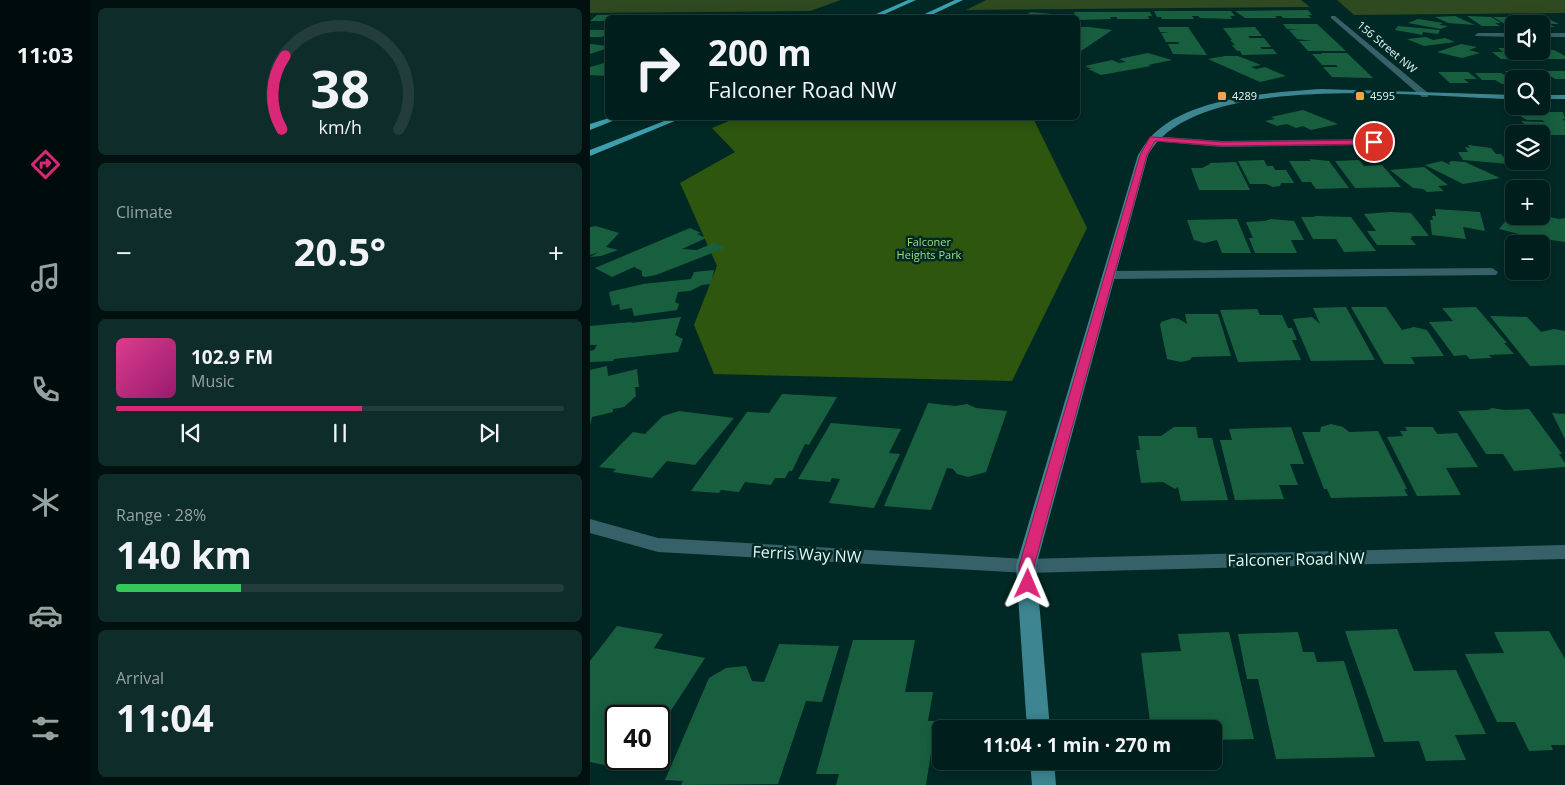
<!DOCTYPE html>
<meta charset="utf-8">
<style>
:root{--surface:#001f1c;--page:#0e2c29;--text:#f1f3f6;--muted:#95a2a3;--line:#223d3b;--accent:#db2777}
body{margin:0;font-family:"Open Sans",sans-serif;background:var(--page);color:var(--text);height:100vh;display:flex;flex-direction:column;font-size:19px;white-space:nowrap}
*{box-sizing:border-box;margin:0}
p{font-size:16px;color:var(--muted)}
.icon{flex:none;width:28px;height:28px;fill:none;stroke:currentColor;stroke-width:2;stroke-linecap:round;stroke-linejoin:round}
.map{position:relative;flex:1;overflow:hidden}
.details{display:flex;flex-direction:column;gap:8px;padding:8px;background:#00110f;width:500px}
.details>*{flex:none}
.top-card{position:absolute;left:15px;top:15px;width:475px;height:105px;border-radius:8px;box-shadow:0 2px 12px #0003,0 0 0 1px var(--line);background:#001f1c;color:var(--text);overflow:hidden}
.fabs{position:absolute;left:915px;top:15px;display:grid;gap:10px}
.fabs a{display:grid;place-items:center;width:45px;height:45px;border-radius:8px;background:var(--surface);box-shadow:0 2px 12px #0003,0 0 0 1px var(--line);font-size:25px}
.speed{position:absolute;left:15px;top:705px;display:flex;gap:10px;font-size:25px;font-weight:700;text-align:center}
.speed>*{display:grid;place-content:center;width:65px;height:65px;border-radius:50%;background:var(--surface);box-shadow:0 2px 12px #0003,0 0 0 1px var(--line);line-height:1}
.speed .limit{border:2px solid #111;border-radius:8px;background:#fff;color:#111}
.pin{position:absolute;display:grid;place-items:center;width:42px;height:42px;color:#fff;margin:-21px;border:2px solid #fff;border-radius:50%;box-shadow:0 1px 5px #0007}
.me{position:absolute;width:55px;margin:-28px;rotate:1deg;stroke-linejoin:round;filter:drop-shadow(0 0 4px #0008)}
.turn{display:flex;align-items:center;gap:18px;height:105px;padding:0 20px;font-size:22px}
.turn .icon{width:65px;height:65px;stroke-width:2.5}
.turn b{display:block;font-size:35px;line-height:42px}
.big{font-size:38px;font-weight:700;line-height:1.1}
.details .card{flex:1;display:flex;flex-direction:column;justify-content:center;gap:8px;min-width:0;padding:0 18px;border-radius:8px;background:var(--page)}
.details .dial{align-items:center;gap:0}
.dial svg{height:130px;overflow:visible;fill:none;stroke:var(--line);stroke-width:7;stroke-linecap:round;text-anchor:middle}
.dial text{fill:var(--text);stroke:none}
.song{display:flex;align-items:center;gap:15px}
.cover{width:60px;height:60px;border-radius:8px;background:linear-gradient(135deg,hsl(330 70% 55%),hsl(320 70% 35%))}
.played{height:5px;border-radius:2px;background:linear-gradient(90deg,var(--accent) 55%,var(--line) 55%)}
.keys{display:flex;justify-content:space-around;direction:ltr}
.heat{display:flex;justify-content:space-between;align-items:center;font-size:28px;direction:ltr}
.charge{height:8px;border-radius:4px;background:linear-gradient(90deg,#34c759 28%,var(--line) 0)}
.trip{position:absolute;left:342px;top:720px;width:290px;height:50px;border-radius:8px;background:var(--surface);box-shadow:0 2px 12px #0003,0 0 0 1px var(--line);font-weight:700;line-height:50px;text-align:center}
main{display:flex;flex:1;min-height:0}
.menu{display:flex;flex-direction:column;width:90px;justify-content:space-around;align-items:center;background:#000c0b;color:var(--muted)}
.menu .icon{width:35px;height:35px}
.menu .current{color:var(--accent)}
.menu b{font-size:22px;color:var(--text)}
.map>svg:first-child{display:block}
.green{fill:#2f4920}
.forest{fill:#2e560f}
.building{fill:#185f40}
.lines{fill:none;stroke-linecap:round;stroke-linejoin:round}
.street{fill:#376169;fill-rule:evenodd}
.secondary{fill:#3c8591;fill-rule:evenodd}
.primary{fill:#3ea0af;fill-rule:evenodd}
.route{fill:#db2777;stroke:#8e194d}
.poi-dot{fill:#f9a04c;stroke:#002925;stroke-width:2}
.labels{text-anchor:middle;stroke-width:5;stroke-linejoin:round;paint-order:stroke}
.far-street-label{font-size:11px;fill:#e4f9f5;stroke:#002925}
.far-poi-label{font-size:11px;fill:#e4f9f5;stroke:#002925;text-anchor:start}
.far-park-label{font-size:11px;fill:#a0dc7e;stroke:#002925}
.near-street-label{font-size:16px;fill:#e4f9f5;stroke:#002925}
</style>
<main>
<nav class="menu">
<b>11:03</b>
<svg class="icon current" aria-label="directions" viewBox="0 0 24 24"><path d="M12 3l9 9-9 9-9-9zM9 14v-3h6M13 9l2 2-2 2"/></svg>
<svg class="icon" aria-label="music" viewBox="0 0 24 24"><path d="M9 18V5l10-2v13"/><circle cx="6" cy="18" r="3"/><circle cx="16" cy="16" r="3"/></svg>
<svg class="icon" aria-label="phone" viewBox="0 0 24 24"><path d="M5 4h4l2 5-3 2q2 4 5 5l2-3 5 2v4C11 20 4 13 5 4z"/></svg>
<svg class="icon" aria-label="climate" viewBox="0 0 24 24"><path d="M12 3v18M4 7l16 10M4 17L20 7"/></svg>
<svg class="icon" aria-label="car" viewBox="0 0 24 24"><path d="M5 17H2v-5l4-1 3-4h7l3 4 3 1v5h-3M9 17h6M6 11h13"/><circle cx="7" cy="17" r="2"/><circle cx="17" cy="17" r="2"/></svg>
<svg class="icon" aria-label="filters" viewBox="0 0 24 24"><path d="M4 7h16M4 17h16"/><circle cx="9" cy="7" r="2"/><circle cx="15" cy="17" r="2"/></svg>
</nav>
<section class="details">
<div class="card dial"><svg viewBox="0 0 100 80">
<path d="M14 69A42 42 0 1 1 86 69"/>
<path d="M14 69A42 42 0 0 1 16 24" stroke="#db2777"/>
<text x="50" y="56" font-size="32" font-weight="700">38</text>
<text x="50" y="72" font-size="11">km/h</text>
</svg></div>
<div class="card"><p>Climate</p>
<div class="heat"><a>−</a><b class="big">20.5°</b><a>+</a></div>
</div>
<div class="card">
<div class="song"><i class="cover"></i><div><b>102.9 FM</b><p>Music</p></div></div>
<div class="played"></div>
<div class="keys"><svg class="icon" aria-label="previous" viewBox="0 0 24 24"><path d="M18 5L8 12l10 7zM5 5v14"/></svg><svg class="icon" aria-label="pause" viewBox="0 0 24 24"><path d="M8 5v14M16 5v14"/></svg><svg class="icon" aria-label="next" viewBox="0 0 24 24"><path d="M6 5l10 7-10 7zM19 5v14"/></svg></div>
</div>
<div class="card"><p>Range · 28%</p><b class="big">140 km</b><div class="charge"></div></div>
<div class="card"><p>Arrival</p><b class="big">11:04</b></div>
</section>
<div class="map">
<svg width="975" height="785" viewBox="0 0 975 785">
<rect width="100%" height="100%" fill="#002925"/>
<path class="green" d="M0,0H251L220,11L0,13Z
M396,0H711L720,7L376,10Z
M747,0H975V13L764,15Z"/>
<path class="forest" d="M146,118H443L497,228L422,381L124,374L104,325L127,266L90,183L145,152L122,128Z"/>
<path class="building" d="M718,10L722,15H718L721,18H693L691,16H685L687,18H655L645,11Z
M564,11H641L645,16H640L642,19L610,18L608,16H602L604,19H572L571,17H567Z
M441,12L462,14L461,15L469,16L466,18H430Z
M484,12H560L562,16H558L559,19H527V17H520L521,19L489,20V17H485Z
M62,14L57,18H18V21H0L7,15Z
M66,14H119L115,18H61Z
M865,16L876,21L885,25L858,23L845,17Z
M877,16L901,17L911,23H905L910,26H892Z
M903,17H928L940,24H915Z
M952,17L957,18L969,24H959L965,27H951V24H946L935,18Z
M828,19L853,23L849,25L858,26L851,29L818,23Z
M693,24H727L756,51H718L709,41H722L707,39L699,30H709L697,29Z
M808,26L850,30L848,34L833,32L832,35L828,34L805,30Z
M488,27H499L522,30L491,51H488Z
M568,27H598L617,55L583,54L578,44H589L588,42H576L571,33H580L570,32Z
M665,27L672,36H658L660,38H674L681,47H670L672,49H683L687,54L652,55L650,51H647L642,45H645L640,40H642L633,28Z
M0,30H18V34L12,37H0Z
M836,37L843,40L855,38L865,42L834,46L817,39Z
M0,44L18,46V48L0,54Z
M871,44L887,47L879,50L890,53L872,58L847,52Z
M908,48H924V51H930L942,60L911,59L902,52H913Z
M951,49L964,50L975,56V59H951L938,51H951Z
M558,53L582,60L558,65L561,66L511,75L498,69H502L495,66L522,60L529,63L536,62L529,59Z
M731,53H757L783,78L742,77L733,67H748L746,65H732L722,54H732Z
M635,56H648L671,65L661,67L666,69L675,67L696,76L670,82L618,59Z
M18,62V76L0,75V67Z
M915,71H947L959,79H926Z
M952,71H975V79H965Z
M848,72H878L887,79H874L879,83H860Z
M885,73H911L924,80V84H912L905,80H892Z
M917,108H952L957,112H973L975,119H972L975,121V135H951L939,130L936,128L938,127L931,121L955,122L952,120H937Z
M713,110L748,124L721,130L713,126L706,128L697,124L687,126L675,121L685,119L681,117Z
M878,145L901,148L906,154H911L919,164L873,160L868,152H878L875,147L880,148Z
M719,159L739,161L759,188L726,189L721,182H712L699,161H721Z
M674,160L677,166H683L685,170H696L704,183H691L690,186L683,187L676,184H660L648,161Z
M769,160L774,166L792,165L811,187L765,188L745,161Z
M852,161L860,165L859,162L862,161L875,162L910,178L873,184L835,165Z
M646,162L660,190H609L601,168H612L620,164V163Z
M834,167L858,185L848,186L854,191L837,192L833,189L823,188L800,170Z
M845,209L890,212L895,231L873,227L876,239L842,235L840,220H843L842,216H846Z
M800,212L821,213L839,236H821L822,238H820L826,245H787L777,231H786L774,214Z
M951,215L969,219L975,218V242L961,240L952,234L949,239L909,229L919,217L928,220L931,216H951Z
M724,216L761,217L786,251L754,252L746,239H723L711,217H725Z
M647,219L661,253H632L627,240L614,243L604,240L597,220Z
M681,219L704,221L714,240H701L707,253H665L659,238H663L656,222L675,221Z
M6,226L29,233L16,247L28,250L11,256L0,257L9,252L0,255V227Z
M100,228L111,233L107,234L116,238L92,249L107,250L123,243L135,248L66,275L55,277L52,276V271L44,267L22,277L5,268Z
M124,270L121,284L112,285L100,291L88,292L85,302L89,304L87,310L44,316L42,308L30,310L29,304L22,306L19,292L53,284L101,279L104,272Z
M756,307L785,360L721,361L703,319L722,317L730,324L723,308Z
M761,307H796L812,330L824,327L837,330L854,356L821,357L825,364H794Z
M886,307L917,343H914L924,354L899,355L902,358L880,359L876,355L864,356L839,322L863,321L852,308Z
M667,309L670,315H692L698,328H702L707,340H702L711,360L648,362L630,310Z
M595,314H628L641,356L602,357L600,360L591,362L577,359L570,325L571,322L583,318L589,319L597,324Z
M900,316L937,317L951,332L964,329L975,331V365L940,366Z
M91,317L85,335L93,339L88,352L24,359L23,361L0,362V351L4,350L7,345H0V326L42,322L41,323Z
M17,366L18,376L47,369L49,387H45L46,396L34,407L23,409V412L2,417L0,425V370Z
M192,394L247,397L219,445L215,444L202,471H199L195,478H185L181,485L155,482L149,492L131,490L129,493L101,491L157,412L179,413Z
M338,403L365,406L377,404L386,408L417,411L396,472L378,477L367,474L363,469L357,468L341,510L294,506Z
M902,408L915,410L939,409L972,454H969L975,463V467L924,471L913,454H896L868,411L898,410Z
M89,411L144,418L105,465L77,461L62,478L23,472L26,469L9,467L43,432L55,434L73,416Z
M962,413L975,414V439Z
M241,423L311,429L299,453L310,454L284,508L239,503L250,479L242,478L240,482L208,479Z
M741,424L753,427L759,432L788,431L817,489H814L818,496L741,498L737,489H734L712,432H730L731,427Z
M584,427H606L608,438H622L638,500L591,501L588,487L585,489L573,482L551,483L546,450H550L548,436H571Z
M701,427L714,464H700L708,485H689L694,499L645,500L630,440H642L639,429Z
M815,427H843L847,434L867,433L888,467L856,468L871,495L827,496L797,437L813,436L810,431H817Z
M27,626L73,634L64,648L115,658L69,729V716H26V759H24L19,766L0,762V661Z
M807,629L824,671L866,670L896,734L865,735L876,760L836,761L829,741L794,742L755,631Z
M959,631L975,659V745H961L963,750L939,751L925,722H907L875,654L914,653L904,632Z
M639,632L664,739L624,740V729H561L551,653L591,651L588,634Z
M708,632L713,652H724L727,662L754,661L785,757L686,759L668,679H657L648,634Z
M263,640H325L315,692H343L338,721H346L336,785H246L249,774H226Z
M189,644L249,646L232,702L216,701L188,784L91,785L93,781L75,780L119,678L136,668L156,666L162,681L174,682Z
M27,759H50L47,764Z"/>
<g class="lines">
<path class="street" d="M741,16H745L838,93V97H832L741,18Z
M888,33H924V37L886,36L885,35Z
M951,33H975V37H951Z
M563,136L632,141L784,139L789,142L784,145L632,147L560,141V137Z
M902,268L908,272L906,275L521,279L515,275L521,271Z
M0,519L68,538L436,559L975,545V559L436,573L68,552L0,533Z"/>
<path class="secondary" d="M732,89L924,95V99C837,98 606,68 558,155L446,566L460,729H437L426,566L548,155C554,146 558,138 567,131C605,97 683,92 732,89Z
M951,95H975V99H951Z
M440,761H464L466,785H442Z"/>
<path class="primary" d="M318,0H326L286,18H277Z
M365,0H373L335,18H326Z
M19,118H30L0,130V124Z
M82,118H92L0,156V150Z"/>
</g>
<path class="route" d="M563,137L632,142L784,140L787,142L784,144L632,146L565,141L557,155L444,566L445,584L443,588L438,590L433,588L430,584L429,566L550,155L560,137Z"/>
<g class="poi-dot">
<rect x="627" y="91" width="10" height="10" rx="2.5"/>
<rect x="765" y="91" width="10" height="10" rx="2.5"/>
</g>
<g class="labels">
<g class="far-street-label">
<text transform="translate(797 47) rotate(40)" y="4">156 Street NW</text>
</g>
<g class="far-poi-label">
<text x="642" y="100">4289</text>
<text x="780" y="100">4595</text>
</g>
<g class="far-park-label">
<text x="339" y="246">Falconer<tspan x="339" dy="13">Heights Park</tspan></text>
</g>
<g class="near-street-label">
<text transform="translate(217 554) rotate(3)" y="6">Ferris Way NW</text>
<text transform="translate(706 559) rotate(-1)" y="6">Falconer Road NW</text>
</g>
</g>
</svg>
<div class="fabs">
<a><svg class="icon" aria-label="sound" viewBox="0 0 24 24"><path d="M4 9h4l5-4v14l-5-4H4zM17 9q2 3 0 6"/></svg></a>
<a><svg class="icon" aria-label="search" viewBox="0 0 24 24"><circle cx="10" cy="10" r="6"/><path d="M15 15l6 6"/></svg></a>
<a><svg class="icon" aria-label="layers" viewBox="0 0 24 24"><path d="M12 4l9 5-9 5-9-5zM3 14l9 5 9-5"/></svg></a>
<a>+</a>
<a>−</a>
</div>
<div class="speed"><div class="limit">40</div></div>
<div class="pin" style="left:784px;top:142px;background:#d93025"><svg class="icon" aria-label="arrive" viewBox="0 0 24 24"><path d="M6 21V4h12l-3 4 3 4H6"/></svg></div>
<svg class="me" style="left:438px;top:584px" viewBox="-20 -20 40 40"><path d="M0-17L14 15 0 8-14 15z" fill="#db2777" stroke="#fff" stroke-width="4"/></svg>
<div class="trip">11:04 · 1 min · 270 m</div>
<div class="top-card">
<div class="turn"><svg class="icon" aria-label="right" viewBox="0 0 24 24"><path d="M7 20v-9h11M14 6l5 5-5 5"/></svg><div><b>200 m</b>Falconer Road NW</div></div>
</div>
</div>
</main>
